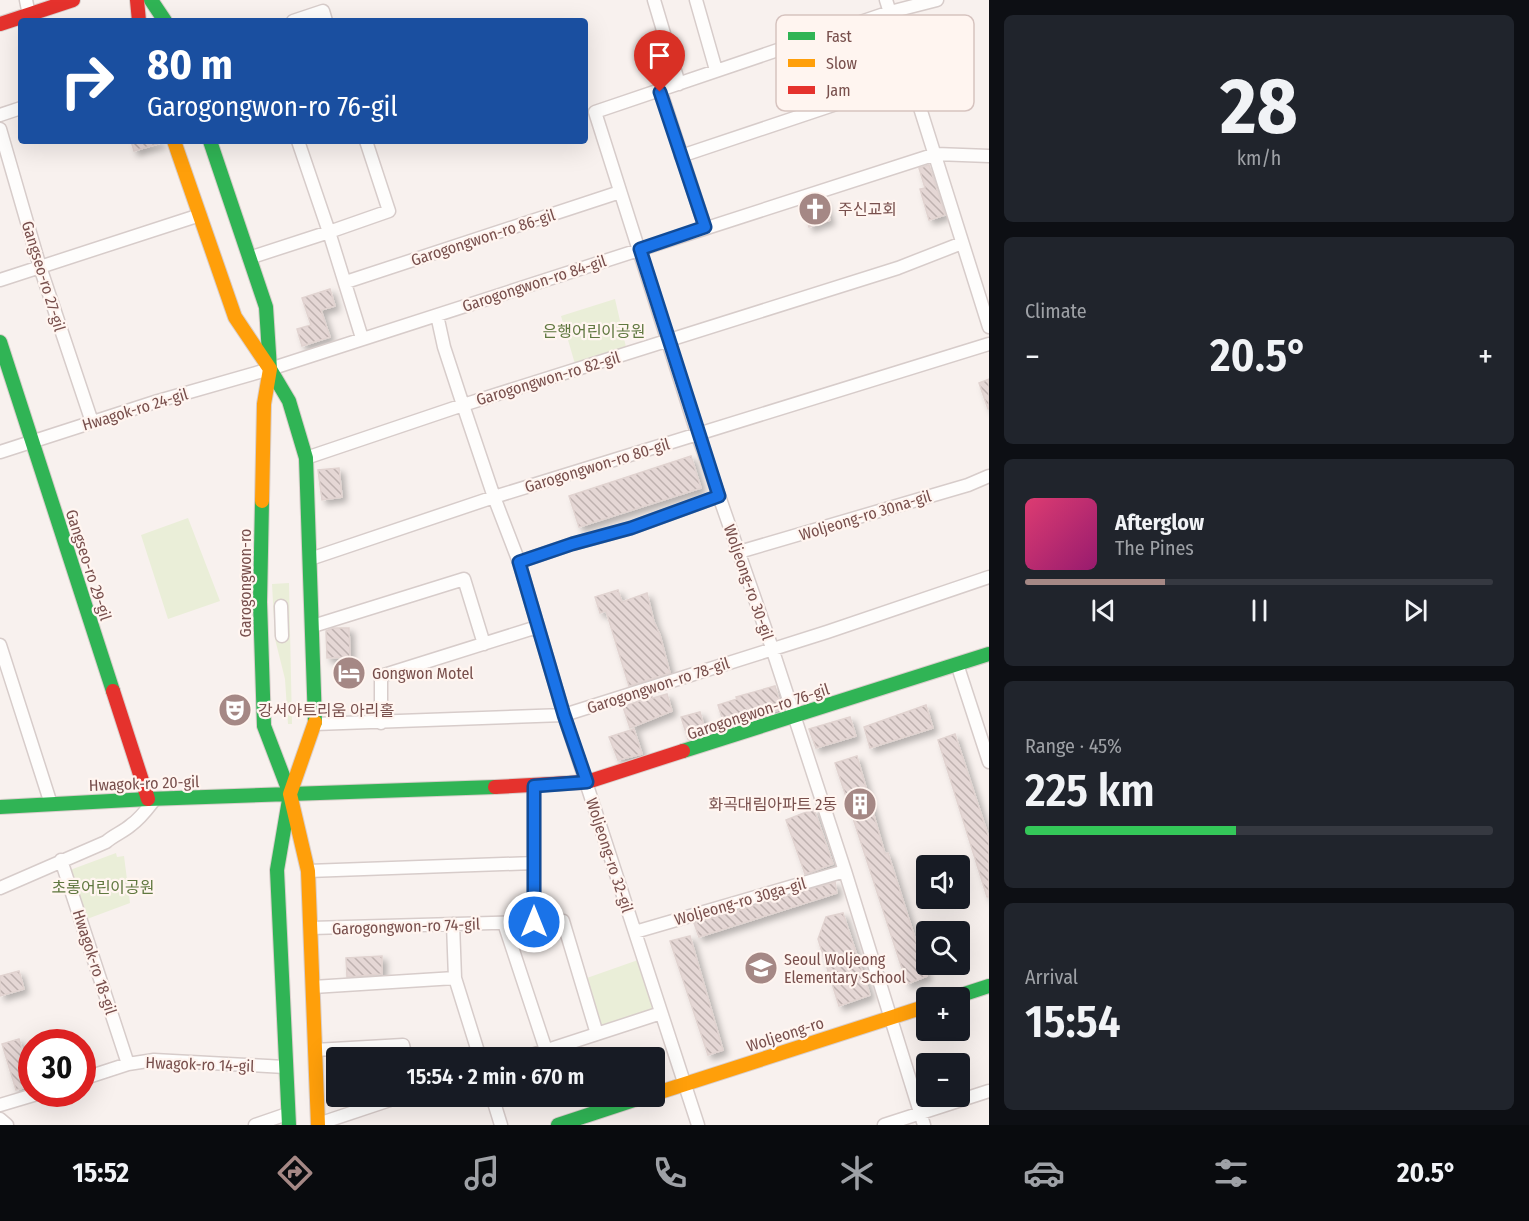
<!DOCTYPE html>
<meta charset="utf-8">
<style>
:root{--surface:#171b24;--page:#20242c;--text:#f1f3f6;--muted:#9ea1a6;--line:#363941;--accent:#a58885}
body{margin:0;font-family:"Fira Sans Condensed","Noto Sans KR",sans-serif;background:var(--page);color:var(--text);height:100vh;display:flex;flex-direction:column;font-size:22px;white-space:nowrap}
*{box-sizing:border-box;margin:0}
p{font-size:20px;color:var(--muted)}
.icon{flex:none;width:33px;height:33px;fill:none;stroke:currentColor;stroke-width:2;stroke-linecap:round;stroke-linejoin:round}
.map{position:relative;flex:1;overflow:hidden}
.details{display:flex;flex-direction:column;gap:15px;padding:15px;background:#0d0f14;width:540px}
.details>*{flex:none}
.top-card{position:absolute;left:18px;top:18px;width:570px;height:126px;border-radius:6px;box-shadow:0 6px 24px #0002;background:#1a4fa0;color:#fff;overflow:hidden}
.buttons{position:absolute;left:916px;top:855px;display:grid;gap:12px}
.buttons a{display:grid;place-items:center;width:54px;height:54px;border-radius:6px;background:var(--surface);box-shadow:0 6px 24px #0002;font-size:30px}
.speed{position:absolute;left:18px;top:1029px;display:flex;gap:12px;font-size:30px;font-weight:700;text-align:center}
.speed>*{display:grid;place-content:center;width:78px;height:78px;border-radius:50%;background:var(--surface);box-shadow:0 6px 24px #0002;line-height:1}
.speed .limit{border:9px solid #d22;background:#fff;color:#111}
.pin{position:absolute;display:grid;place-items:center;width:51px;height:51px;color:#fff;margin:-62px -26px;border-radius:50% 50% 50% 0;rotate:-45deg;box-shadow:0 0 6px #0007}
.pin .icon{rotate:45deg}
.me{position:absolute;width:66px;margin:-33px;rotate:0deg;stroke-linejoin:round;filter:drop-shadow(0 0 4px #0008)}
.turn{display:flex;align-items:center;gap:21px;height:126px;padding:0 30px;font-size:27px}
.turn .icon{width:78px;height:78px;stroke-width:2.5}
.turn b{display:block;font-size:42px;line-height:51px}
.big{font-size:45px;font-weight:600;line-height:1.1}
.details .tile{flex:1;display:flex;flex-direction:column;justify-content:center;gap:9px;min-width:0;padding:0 21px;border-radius:9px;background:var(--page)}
.details .dial{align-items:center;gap:0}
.dial b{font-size:78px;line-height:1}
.song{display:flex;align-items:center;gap:18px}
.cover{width:72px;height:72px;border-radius:9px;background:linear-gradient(135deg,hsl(340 70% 55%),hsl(320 70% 35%))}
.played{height:6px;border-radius:3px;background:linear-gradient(90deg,var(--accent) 30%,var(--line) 30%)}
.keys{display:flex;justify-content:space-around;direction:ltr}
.heat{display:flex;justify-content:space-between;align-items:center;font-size:33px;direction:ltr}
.charge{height:9px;border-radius:4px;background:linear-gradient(90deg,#34c759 45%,var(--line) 0)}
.trip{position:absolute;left:326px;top:1047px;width:339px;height:60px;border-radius:6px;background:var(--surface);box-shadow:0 6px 24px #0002;font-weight:600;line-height:60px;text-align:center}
.tab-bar{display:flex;height:96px;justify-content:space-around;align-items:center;background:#090b0e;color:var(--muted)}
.tab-bar .icon{width:42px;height:42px}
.tab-bar .selected{color:var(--accent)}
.tab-bar b{font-size:27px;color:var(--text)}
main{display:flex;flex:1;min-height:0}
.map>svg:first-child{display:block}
.park{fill:#eaeed8}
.building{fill:url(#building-back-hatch);stroke:#e1d3d0;stroke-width:1.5;filter:url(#shadow)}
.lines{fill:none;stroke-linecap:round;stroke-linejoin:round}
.street-casing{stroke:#d7ccca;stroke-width:15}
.fast-casing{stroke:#d9cecb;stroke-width:16}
.slow-casing{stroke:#d9cecb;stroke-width:16}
.jam-casing{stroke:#d9cecb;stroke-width:16}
.street{stroke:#fefdfc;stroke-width:12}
.fast{stroke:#30b455;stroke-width:14}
.slow{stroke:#ff9f0a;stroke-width:14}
.jam{stroke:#e5322d;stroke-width:14}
.route-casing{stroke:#114b97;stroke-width:15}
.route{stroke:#1a73e8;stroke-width:10}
.labels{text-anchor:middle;stroke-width:4.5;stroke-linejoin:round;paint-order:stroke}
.poi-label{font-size:16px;fill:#784f4c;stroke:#fff5f0;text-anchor:start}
.street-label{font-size:16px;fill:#784f4c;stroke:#fff5f0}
.park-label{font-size:16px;fill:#607840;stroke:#fff5f0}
.key{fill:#fff5f0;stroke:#d6c3bf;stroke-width:1.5}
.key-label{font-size:16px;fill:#784f4c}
</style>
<main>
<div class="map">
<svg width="989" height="1125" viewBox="0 0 989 1125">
<defs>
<pattern id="building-back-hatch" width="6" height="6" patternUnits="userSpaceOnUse" patternTransform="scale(1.5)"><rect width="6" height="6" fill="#e5d7d5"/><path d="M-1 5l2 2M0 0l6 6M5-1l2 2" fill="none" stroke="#beb1af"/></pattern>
<filter id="shadow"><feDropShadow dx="4.5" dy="4.5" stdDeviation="3" flood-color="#0004"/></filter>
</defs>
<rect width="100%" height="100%" fill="#f8f1ee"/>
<path class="park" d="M615,299L626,347L575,364L561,316Z
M188,518L220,601L168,619L141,535Z
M289,583L292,724H288L285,679L275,639L272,584Z
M116,853L117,857L124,856L130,903L87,919L70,870Z
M638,960L654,1012L600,1030L584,979Z"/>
<path class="building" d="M131,141H161V143L134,151Z
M929,165L945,215L929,220L920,189L925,188L919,168Z
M823,199L830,220L809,227L803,206Z
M330,289L335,306L321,310L330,337L302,346L297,329L311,325L302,298Z
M989,379V409H988L979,383Z
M691,456L701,488L579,527L569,496Z
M339,468L342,497L322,500L318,470Z
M618,590L622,602L647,593L654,622L660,635L670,673L629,686L606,611L600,613L595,597Z
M333,628H349L350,657L327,658L326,631Z
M775,686L782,709L725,727L718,705L737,699L736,697Z
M667,694L672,711L630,728L623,707L652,696L653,698Z
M926,705L933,728L870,748L864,727Z
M700,712L706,733L688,739L681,717Z
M850,717L856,736L816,748L809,729Z
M634,729L642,754L618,760L609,737Z
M955,734L989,838V897H987L938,740Z
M857,756L885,854L888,853L927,976L907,984L835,763Z
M814,809L833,864L805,874L786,820Z
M835,882L837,893L699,937L694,923Z
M843,913L870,995L839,1006L818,939L826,917Z
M690,936L723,1050L708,1055L670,941Z
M382,956V974L347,977L346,958Z
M19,971L24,989L0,996V976Z
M19,1039L27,1066L32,1065V1085L16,1090L2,1044Z"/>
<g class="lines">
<defs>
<path id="street" d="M26,0L29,15
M654,0L679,84
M696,0L716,70
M886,0L989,327
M293,21L323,11L326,21
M661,92L705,227
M0,115L21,108
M0,129L40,267L92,422
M681,156L911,79
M249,258L329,232L298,141
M0,280L200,215
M346,282L620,192
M437,315L444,347L463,405L494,497L519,562L564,715L698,1125
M362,338L329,232L389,211L366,141
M0,452L158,401L270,369L936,154L989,156
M306,458L463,405L898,268L962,243
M739,552L968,485L989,476
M310,559L494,497L989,344
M519,562L572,544L631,528L719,496
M281,606L282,636
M313,626L464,579L484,644
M0,645L51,804
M957,664L989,762
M381,723V676L537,627
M315,724L564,715L827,632L989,577
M534,786V922
M61,860L128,1064
M308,871L534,863
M0,888L106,842C114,835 123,832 131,825C141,818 148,808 155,799
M504,923L546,1050
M453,924L455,978L480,1058
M311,928L563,921L597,1034
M635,932L845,871
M313,987L455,978
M315,1050L403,1045L406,1058
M523,1058L661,1013
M82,1079L128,1064L154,1060L285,1067
M492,1096L501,1125
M0,1105L37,1094
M0,1119L7,1125
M318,1124L402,1096
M255,1125L287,1114
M884,1125L989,1091
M924,1125L845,871L771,645L697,433L595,112L890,12L937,0"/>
<path id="fast" d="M151,0L165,21
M210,141L266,307L270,369L289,401L306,458L315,722
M0,342L113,691
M262,501L260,602L264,726L290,794L277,870L289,1125
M683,751L989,654
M0,807L148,799L495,787
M952,998L989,986
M558,1125L646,1096"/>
<path id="slow" d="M174,141L235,317L270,369L264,404L262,501
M315,722L290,794L308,871L318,1125
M654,1094L927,1006"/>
<path id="jam" d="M137,0L139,21
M0,24L73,0
M113,691L148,799
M495,787L587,782L683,751"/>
</defs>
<use href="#street" class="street-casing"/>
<use href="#fast" class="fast-casing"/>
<use href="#slow" class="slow-casing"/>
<use href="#jam" class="jam-casing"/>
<use href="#street" class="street"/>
<use href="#fast" class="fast"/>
<use href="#slow" class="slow"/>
<use href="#jam" class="jam"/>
</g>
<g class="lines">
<defs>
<path id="route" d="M534,922V786L587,782L564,715L519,562L572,544L631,528L719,496L640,249L705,227L660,92"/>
</defs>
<use href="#route" class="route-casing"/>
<use href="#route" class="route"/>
</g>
<defs>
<symbol id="church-disc" viewBox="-11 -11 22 22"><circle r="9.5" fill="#a58885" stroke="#fff5f0"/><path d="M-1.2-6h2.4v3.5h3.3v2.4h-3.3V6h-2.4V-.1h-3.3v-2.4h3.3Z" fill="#fff"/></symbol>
<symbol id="hotel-disc" viewBox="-11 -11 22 22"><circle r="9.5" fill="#a58885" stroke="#fff5f0"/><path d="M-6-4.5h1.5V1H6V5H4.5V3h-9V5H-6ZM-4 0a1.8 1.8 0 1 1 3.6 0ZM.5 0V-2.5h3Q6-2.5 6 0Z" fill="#fff"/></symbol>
<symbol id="theatre-disc" viewBox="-11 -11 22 22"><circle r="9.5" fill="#a58885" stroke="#fff5f0"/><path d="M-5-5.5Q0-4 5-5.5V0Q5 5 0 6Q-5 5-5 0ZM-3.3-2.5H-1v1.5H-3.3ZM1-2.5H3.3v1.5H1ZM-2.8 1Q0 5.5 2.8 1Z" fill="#fff"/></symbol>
<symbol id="building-disc" viewBox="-11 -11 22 22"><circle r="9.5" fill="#a58885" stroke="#fff5f0"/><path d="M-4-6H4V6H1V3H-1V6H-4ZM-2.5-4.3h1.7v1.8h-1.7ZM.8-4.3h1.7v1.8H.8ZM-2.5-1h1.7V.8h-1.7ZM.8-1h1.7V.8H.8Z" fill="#fff"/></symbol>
<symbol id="school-disc" viewBox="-11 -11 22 22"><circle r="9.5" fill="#a58885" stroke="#fff5f0"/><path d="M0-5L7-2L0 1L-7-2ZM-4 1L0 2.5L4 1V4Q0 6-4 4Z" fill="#fff"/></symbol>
</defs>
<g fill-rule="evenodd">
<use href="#church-disc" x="796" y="190" width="38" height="38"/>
<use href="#hotel-disc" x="330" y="654" width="38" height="38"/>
<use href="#theatre-disc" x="216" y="691" width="38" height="38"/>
<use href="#building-disc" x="841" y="785" width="38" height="38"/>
<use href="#school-disc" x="742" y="949" width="38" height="38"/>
</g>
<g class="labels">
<g class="poi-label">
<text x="838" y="215">주신교회</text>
<text x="372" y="679">Gongwon Motel</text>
<text x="258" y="716">강서아트리움 아리홀</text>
<text x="837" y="810" text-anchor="end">화곡대림아파트 2동</text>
<text x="784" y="965">Seoul Woljeong<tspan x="784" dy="18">Elementary School</tspan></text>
</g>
<g class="street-label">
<text transform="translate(483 237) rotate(-18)" y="6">Garogongwon-ro 86-gil</text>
<text transform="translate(44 276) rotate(73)" y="6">Gangseo-ro 27-gil</text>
<text transform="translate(534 283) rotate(-18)" y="6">Garogongwon-ro 84-gil</text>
<text transform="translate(548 378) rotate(-17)" y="6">Garogongwon-ro 82-gil</text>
<text transform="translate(135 409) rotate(-17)" y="6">Hwagok-ro 24-gil</text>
<text transform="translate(597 465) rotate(-17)" y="6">Garogongwon-ro 80-gil</text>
<text transform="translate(865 515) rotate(-17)" y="6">Woljeong-ro 30na-gil</text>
<text transform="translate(89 565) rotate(72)" y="6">Gangseo-ro 29-gil</text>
<text transform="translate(749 582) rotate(71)" y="6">Woljeong-ro 30-gil</text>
<text transform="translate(245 583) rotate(-90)" y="6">Garogongwon-ro</text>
<text transform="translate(658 685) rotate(-18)" y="6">Garogongwon-ro 78-gil</text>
<text transform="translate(758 711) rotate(-18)" y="6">Garogongwon-ro 76-gil</text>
<text transform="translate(144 783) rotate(-2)" y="6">Hwagok-ro 20-gil</text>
<text transform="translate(610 855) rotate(72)" y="6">Woljeong-ro 32-gil</text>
<text transform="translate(740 901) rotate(-16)" y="6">Woljeong-ro 30ga-gil</text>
<text transform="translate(406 926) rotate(-2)" y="6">Garogongwon-ro 74-gil</text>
<text transform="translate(95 962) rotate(72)" y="6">Hwagok-ro 18-gil</text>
<text transform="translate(785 1034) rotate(-18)" y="6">Woljeong-ro</text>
<text transform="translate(200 1064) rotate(2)" y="6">Hwagok-ro 14-gil</text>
</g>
<g class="park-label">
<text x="594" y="337">은행어린이공원</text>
<text x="103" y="893">초롱어린이공원</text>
</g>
</g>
<rect x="776" y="15" width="198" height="96" rx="9" class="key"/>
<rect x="788" y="32" width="27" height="8" fill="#30b455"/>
<rect x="788" y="59" width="27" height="8" fill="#ff9f0a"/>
<rect x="788" y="86" width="27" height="8" fill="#e5322d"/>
<g class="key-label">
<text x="826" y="42">Fast</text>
<text x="826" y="69">Slow</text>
<text x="826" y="96">Jam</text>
</g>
</svg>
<div class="buttons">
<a><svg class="icon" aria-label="sound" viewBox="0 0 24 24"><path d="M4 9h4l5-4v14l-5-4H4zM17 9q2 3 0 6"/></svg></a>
<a><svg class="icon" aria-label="search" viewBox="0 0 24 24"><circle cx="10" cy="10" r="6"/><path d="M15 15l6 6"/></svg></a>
<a>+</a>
<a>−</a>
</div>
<div class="speed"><div class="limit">30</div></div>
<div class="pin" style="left:660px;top:92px;background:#d93025"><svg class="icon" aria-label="arrive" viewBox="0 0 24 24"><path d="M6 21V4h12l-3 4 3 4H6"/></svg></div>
<svg class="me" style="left:534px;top:922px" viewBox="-20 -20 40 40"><circle r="17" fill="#1a73e8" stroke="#fff" stroke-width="3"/><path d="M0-11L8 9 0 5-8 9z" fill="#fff"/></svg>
<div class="trip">15:54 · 2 min · 670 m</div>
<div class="top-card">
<div class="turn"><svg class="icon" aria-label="right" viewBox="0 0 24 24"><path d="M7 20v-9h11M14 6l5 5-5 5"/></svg><div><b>80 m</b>Garogongwon-ro 76-gil</div></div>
</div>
</div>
<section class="details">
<div class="tile dial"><b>28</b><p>km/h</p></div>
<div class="tile"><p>Climate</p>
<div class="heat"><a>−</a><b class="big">20.5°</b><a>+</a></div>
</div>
<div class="tile">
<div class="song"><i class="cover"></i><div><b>Afterglow</b><p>The Pines</p></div></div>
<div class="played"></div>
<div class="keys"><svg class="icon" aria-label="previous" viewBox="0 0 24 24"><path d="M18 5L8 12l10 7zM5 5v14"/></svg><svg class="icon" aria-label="pause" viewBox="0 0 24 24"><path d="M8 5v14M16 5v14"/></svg><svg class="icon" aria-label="next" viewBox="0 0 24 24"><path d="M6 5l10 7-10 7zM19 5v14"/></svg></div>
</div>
<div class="tile"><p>Range · 45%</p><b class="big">225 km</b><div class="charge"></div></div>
<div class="tile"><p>Arrival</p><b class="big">15:54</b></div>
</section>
</main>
<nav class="tab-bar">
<b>15:52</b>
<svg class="icon selected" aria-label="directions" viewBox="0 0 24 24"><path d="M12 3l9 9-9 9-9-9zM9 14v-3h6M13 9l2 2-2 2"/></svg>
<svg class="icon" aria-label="music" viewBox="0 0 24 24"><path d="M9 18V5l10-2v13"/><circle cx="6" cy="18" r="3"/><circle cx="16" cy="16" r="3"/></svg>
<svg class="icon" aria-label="phone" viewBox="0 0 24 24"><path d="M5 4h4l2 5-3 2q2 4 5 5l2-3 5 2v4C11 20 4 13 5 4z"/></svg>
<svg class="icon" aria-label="climate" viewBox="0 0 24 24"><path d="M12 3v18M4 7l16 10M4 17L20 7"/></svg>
<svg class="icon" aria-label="car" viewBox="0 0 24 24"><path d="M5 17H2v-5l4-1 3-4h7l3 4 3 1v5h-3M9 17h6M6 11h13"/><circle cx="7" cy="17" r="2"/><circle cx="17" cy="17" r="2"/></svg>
<svg class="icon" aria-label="filters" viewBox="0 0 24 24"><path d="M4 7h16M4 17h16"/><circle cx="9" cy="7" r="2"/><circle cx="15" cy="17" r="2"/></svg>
<b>20.5°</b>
</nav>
